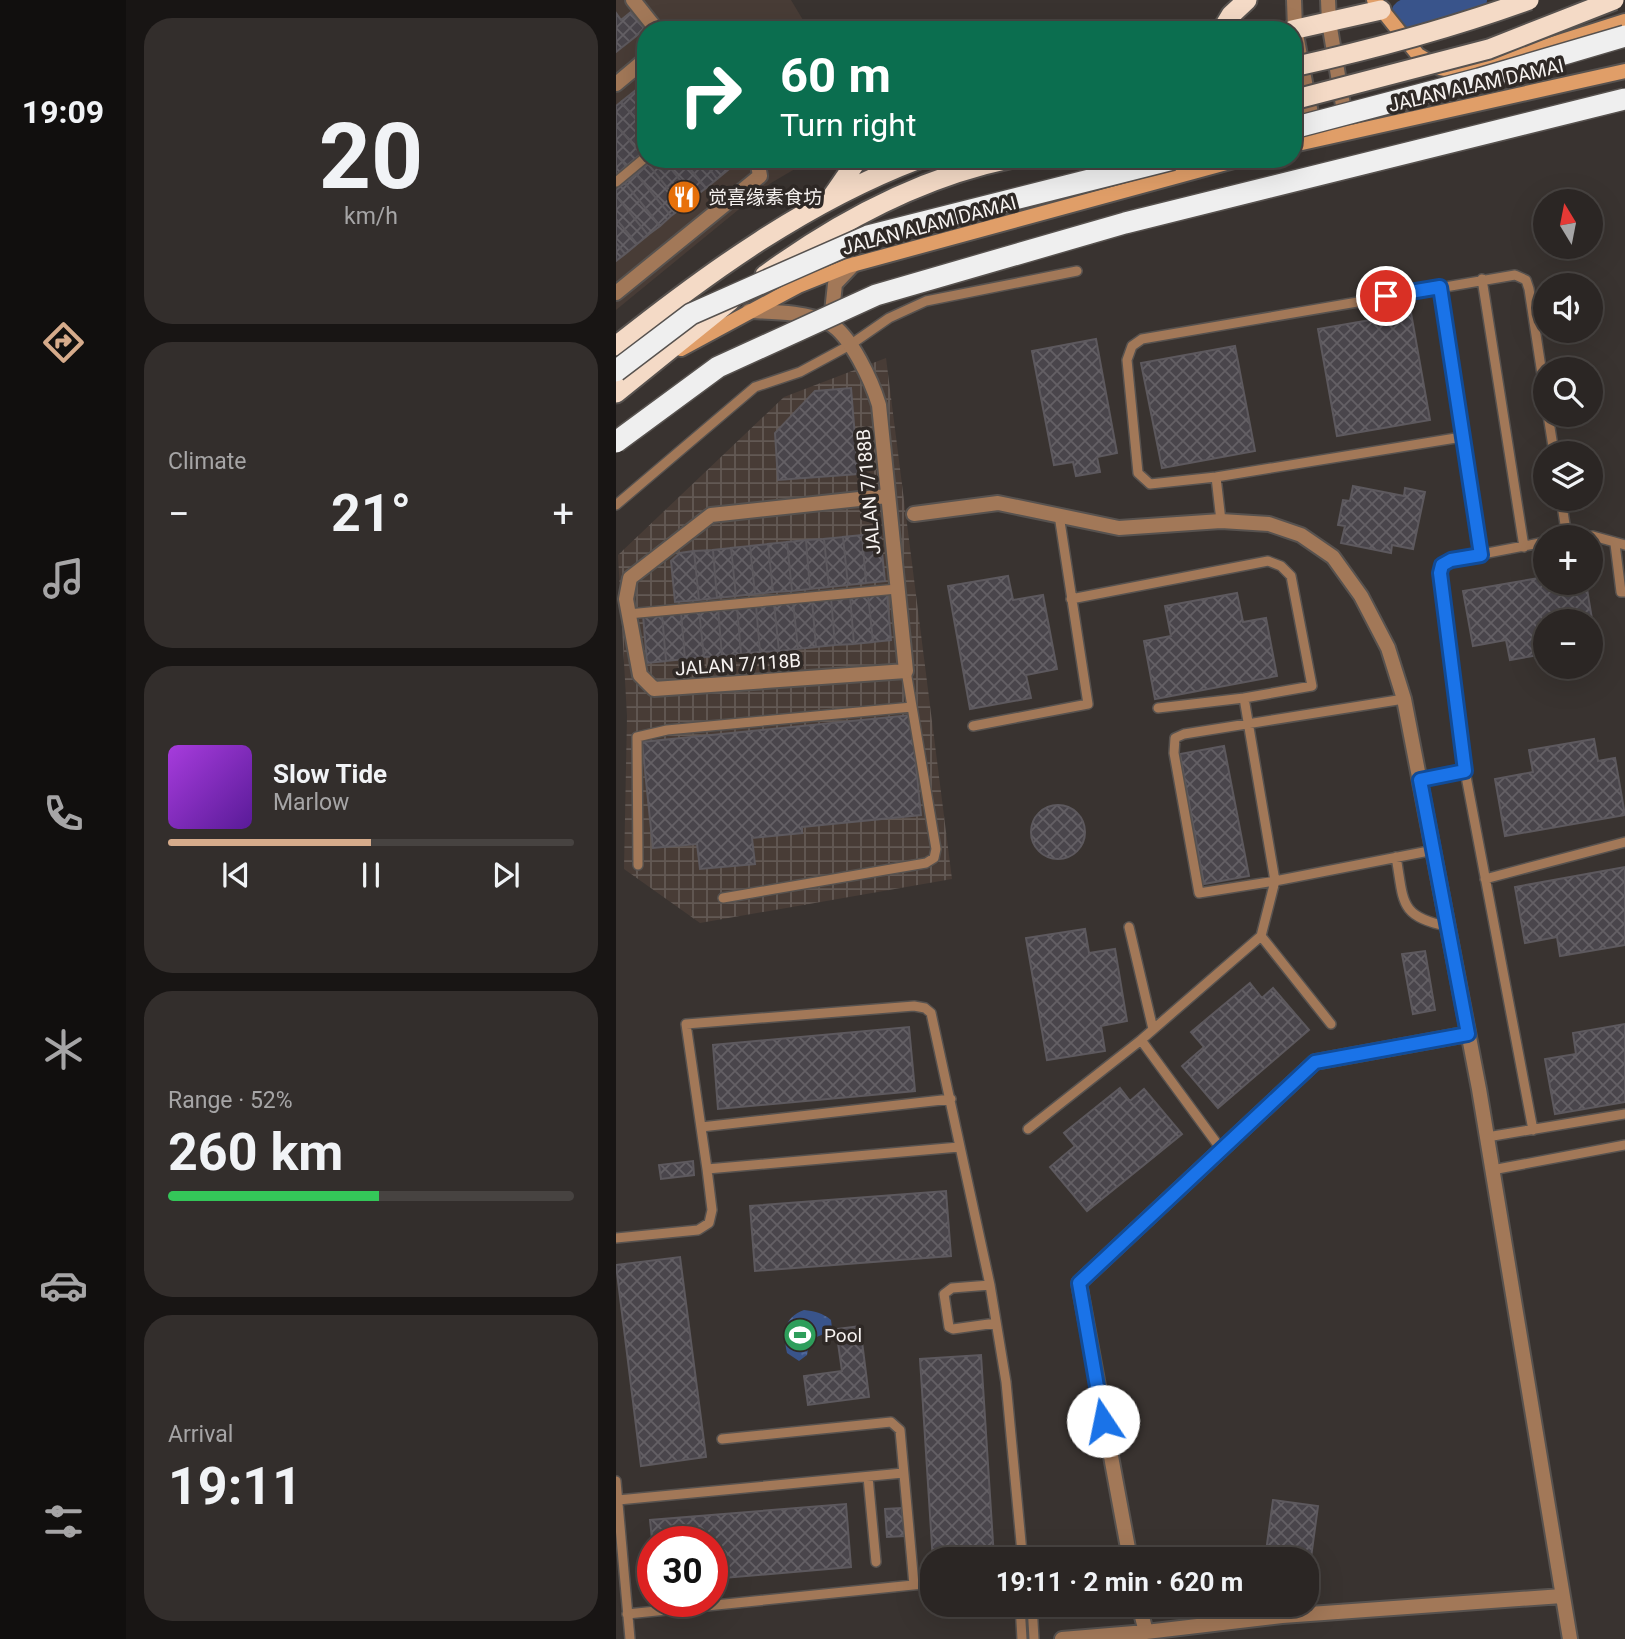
<!DOCTYPE html>
<meta charset="utf-8">
<style>
:root{--surface:#2b2624;--page:#332e2c;--text:#f1f3f6;--muted:#a6a5a6;--line:#474341;--accent:#d6ab8b}
body{margin:0;font-family:Roboto,"Noto Sans SC",sans-serif;background:var(--page);color:var(--text);height:100vh;display:flex;flex-direction:column;font-size:26px;white-space:nowrap}
*{box-sizing:border-box;margin:0}
p{font-size:23px;color:var(--muted)}
.icon{flex:none;width:38px;height:38px;fill:none;stroke:currentColor;stroke-width:2;stroke-linecap:round;stroke-linejoin:round}
.map{position:relative;flex:1;overflow:hidden}
.drawer{display:flex;flex-direction:column;gap:18px;padding:18px;background:#181514;width:490px}
.drawer>*{flex:none}
.guide{position:absolute;left:21px;top:21px;width:665px;height:147px;border-radius:28px;box-shadow:0 7px 28px #0002,0 0 0 2px var(--line);background:#0b6e4f;color:#fff;overflow:hidden}
.needle{width:46px;rotate:350deg}
.tools{position:absolute;left:917px;top:189px;display:grid;gap:14px}
.tools a{display:grid;place-items:center;width:70px;height:70px;border-radius:50%;background:var(--surface);box-shadow:0 7px 28px #0002,0 0 0 2px var(--line);font-size:35px}
.speed{position:absolute;left:21px;top:1526px;display:flex;gap:14px;font-size:35px;font-weight:700;text-align:center}
.speed>*{display:grid;place-content:center;width:91px;height:91px;border-radius:50%;background:var(--surface);box-shadow:0 7px 28px #0002,0 0 0 2px var(--line);line-height:1}
.speed .limit{border:10px solid #d22;background:#fff;color:#111}
.pin{position:absolute;display:grid;place-items:center;width:60px;height:60px;color:#fff;margin:-30px;border:4px solid #fff;border-radius:50%;box-shadow:0 2px 7px #0007}
.me{position:absolute;width:77px;margin:-38px;rotate:349deg;stroke-linejoin:round;filter:drop-shadow(0 0 5px #0008)}
.turn{display:flex;align-items:center;gap:24px;height:147px;padding:0 28px;font-size:32px}
.turn .icon{width:91px;height:91px;stroke-width:2.5}
.turn b{display:block;font-size:49px;line-height:60px}
.big{font-size:52px;font-weight:700;line-height:1.1}
.drawer .tile{flex:1;display:flex;flex-direction:column;justify-content:center;gap:10px;min-width:0;padding:0 24px;border-radius:28px;background:var(--page)}
.drawer .dial{align-items:center;gap:0}
.dial b{font-size:91px;line-height:1}
.song{display:flex;align-items:center;gap:21px}
.cover{width:84px;height:84px;border-radius:10px;background:linear-gradient(135deg,hsl(280 70% 55%),hsl(270 70% 35%))}
.played{height:7px;border-radius:4px;background:linear-gradient(90deg,var(--accent) 50%,var(--line) 50%)}
.keys{display:flex;justify-content:space-around;direction:ltr}
.heat{display:flex;justify-content:space-between;align-items:center;font-size:38px;direction:ltr}
.charge{height:10px;border-radius:5px;background:linear-gradient(90deg,#34c759 52%,var(--line) 0)}
.trip{position:absolute;left:304px;top:1547px;width:399px;height:70px;border-radius:28px;background:var(--surface);box-shadow:0 7px 28px #0002,0 0 0 2px var(--line);font-weight:700;line-height:70px;text-align:center}
main{display:flex;flex:1;min-height:0}
.menu{display:flex;flex-direction:column;width:126px;justify-content:space-around;align-items:center;background:#110f0e;color:var(--muted)}
.menu .icon{width:49px;height:49px}
.menu .current{color:var(--accent)}
.menu b{font-size:32px;color:var(--text)}
.map>svg:first-child{display:block}
.built{fill:#483c36}
.industrial{fill:url(#industrial-grid)}
.water{fill:url(#water-ripples)}
.lines{fill:none;stroke-linecap:round;stroke-linejoin:round}
.river{stroke:#39548b;stroke-width:30}
.building{fill:url(#building-cross-hatch);stroke:#5d595e;stroke-width:2}
.service-casing{stroke:#57524f;stroke-width:12}
.minor-casing{stroke:#57524f;stroke-width:18}
.tertiary-casing{stroke:#57524f;stroke-width:18}
.secondary-casing{stroke:#57524f;stroke-width:18}
.trunk-casing{stroke:#57524f;stroke-width:23}
.service{stroke:#a27858;stroke-width:9}
.minor{stroke:#a27858;stroke-width:14}
.tertiary{stroke:#a27858;stroke-width:14}
.secondary{stroke:#e09e68;stroke-width:14}
.trunk{stroke:#f4dac6;stroke-width:19}
.trunk-bridge-casing{stroke:#57524f;stroke-width:23;stroke-linecap:butt}
.motorway-bridge-casing{stroke:#57524f;stroke-width:24;stroke-linecap:butt}
.trunk-bridge{stroke:#f4dac6;stroke-width:19}
.motorway-bridge{stroke:#efefef;stroke-width:21}
.route-casing{stroke:#114b97;stroke-width:18}
.route{stroke:#1a73e8;stroke-width:12}
.labels{text-anchor:middle;stroke-width:7;stroke-linejoin:round;paint-order:stroke}
.street-label{font-size:19px;fill:#f7f3f1;stroke:#2f2926}
.poi-label{font-size:19px;fill:#f7f3f1;stroke:#2f2926;text-anchor:start}
</style>
<main>
<nav class="menu">
<b>19:09</b>
<svg class="icon current" aria-label="directions" viewBox="0 0 24 24"><path d="M12 3l9 9-9 9-9-9zM9 14v-3h6M13 9l2 2-2 2"/></svg>
<svg class="icon" aria-label="music" viewBox="0 0 24 24"><path d="M9 18V5l10-2v13"/><circle cx="6" cy="18" r="3"/><circle cx="16" cy="16" r="3"/></svg>
<svg class="icon" aria-label="phone" viewBox="0 0 24 24"><path d="M5 4h4l2 5-3 2q2 4 5 5l2-3 5 2v4C11 20 4 13 5 4z"/></svg>
<svg class="icon" aria-label="climate" viewBox="0 0 24 24"><path d="M12 3v18M4 7l16 10M4 17L20 7"/></svg>
<svg class="icon" aria-label="car" viewBox="0 0 24 24"><path d="M5 17H2v-5l4-1 3-4h7l3 4 3 1v5h-3M9 17h6M6 11h13"/><circle cx="7" cy="17" r="2"/><circle cx="17" cy="17" r="2"/></svg>
<svg class="icon" aria-label="filters" viewBox="0 0 24 24"><path d="M4 7h16M4 17h16"/><circle cx="9" cy="7" r="2"/><circle cx="15" cy="17" r="2"/></svg>
</nav>
<section class="drawer">
<div class="tile dial"><b>20</b><p>km/h</p></div>
<div class="tile"><p>Climate</p>
<div class="heat"><a>−</a><b class="big">21°</b><a>+</a></div>
</div>
<div class="tile">
<div class="song"><i class="cover"></i><div><b>Slow Tide</b><p>Marlow</p></div></div>
<div class="played"></div>
<div class="keys"><svg class="icon" aria-label="previous" viewBox="0 0 24 24"><path d="M18 5L8 12l10 7zM5 5v14"/></svg><svg class="icon" aria-label="pause" viewBox="0 0 24 24"><path d="M8 5v14M16 5v14"/></svg><svg class="icon" aria-label="next" viewBox="0 0 24 24"><path d="M6 5l10 7-10 7zM19 5v14"/></svg></div>
</div>
<div class="tile"><p>Range · 52%</p><b class="big">260 km</b><div class="charge"></div></div>
<div class="tile"><p>Arrival</p><b class="big">19:11</b></div>
</section>
<div class="map">
<svg width="1009" height="1639" viewBox="0 0 1009 1639">
<defs>
<pattern id="industrial-grid" width="8" height="8" patternUnits="userSpaceOnUse" patternTransform="scale(1.75)"><rect width="8" height="8" fill="#483c36"/><path d="M0 4h8M4 0v8" fill="none" stroke="#635954"/></pattern>
<pattern id="water-ripples" width="26" height="14" patternUnits="userSpaceOnUse" patternTransform="scale(1.75)"><rect width="26" height="14" fill="#39548b"/><path d="M2 4q2-2 4 0t4 0M15 11q2-2 4 0t4 0" fill="none" stroke="#566d9c"/></pattern>
<pattern id="building-cross-hatch" width="8" height="8" patternUnits="userSpaceOnUse" patternTransform="scale(1.75)"><rect width="8" height="8" fill="#49454b"/><path d="M0 0l8 8M0 8l8-8" fill="none" stroke="#646065"/></pattern>
</defs>
<rect width="100%" height="100%" fill="#393330"/>
<path class="built" d="M0,0H175L193,30H30V159H196L155,183L0,310Z"/>
<path class="industrial" d="M270,358L336,879L84,923L8,869L11,716L2,555L168,397Z"/>
<path class="water" d="M188,1310C198,1311 207,1313 215,1320L216,1328C202,1341 195,1331 191,1355L183,1361L171,1353C167,1333 167,1318 188,1310Z"/>
<g class="lines">
<path class="river" d="M790,14L856,0"/>
</g>
<path class="building" d="M15,12L29,29L0,52V13L5,20Z
M30,81V102L20,90Z
M20,90L30,102V131L5,102Z
M5,102L30,131V150L25,154L0,125V106Z
M0,125L25,154L10,166L0,154Z
M0,154L10,166L0,175Z
M38,159H47L78,197L67,207L32,164Z
M47,159H66L90,188L78,197Z
M66,159H86L101,179L90,188Z
M86,159H105L113,169L101,179Z
M105,159H124L125,160L113,169Z
M32,164L67,207L55,216L20,174Z
M20,174L55,216L44,226L9,183Z
M9,183L44,226L32,235L0,196V190Z
M0,196L32,235L21,244L0,219Z
M0,219L21,244L9,254L0,243Z
M0,243L9,254L0,261Z
M795,313L814,420L721,436L702,329Z
M480,339L501,453L481,457L484,472L460,476L457,462L438,465L416,351Z
M619,346L639,451L546,468L525,363Z
M235,388L242,474L162,480L159,433L199,391Z
M737,486L788,496L789,488L809,492L797,549L776,545L775,553L725,543L729,526L722,525L727,500L734,501Z
M264,533L269,581L250,583L246,535Z
M246,535L250,583L232,585L227,537Z
M227,537L232,585L213,587L208,539Z
M208,539L213,587L194,589L190,540Z
M190,540L194,589L176,591L171,542Z
M171,542L176,591L157,592L152,544Z
M152,544L157,592L139,594L134,546Z
M134,546L139,594L120,596L115,548Z
M115,548L120,596L101,598L97,550Z
M97,550L101,598L83,600L78,551Z
M78,551L83,600L59,602L55,561L64,553Z
M392,576L397,600L427,595L441,669L410,675L415,698L354,709L332,586Z
M929,577V583H970L977,625H975V621H929V654L894,660L890,640L857,646L847,591Z
M271,593L275,640L257,642L252,595Z
M621,593L627,622L650,618L661,676L539,699L528,641L555,636L549,606Z
M252,595L257,642L238,644L234,596Z
M234,596L238,644L219,645L215,598Z
M215,598L219,645L200,647L196,600Z
M196,600L200,647L182,649L177,601Z
M177,601L182,649L163,651L158,603Z
M158,603L163,651L144,652L140,605Z
M140,605L144,652L125,654L121,607Z
M121,607L125,654L106,656L102,608Z
M102,608L106,656L88,657L83,610Z
M83,610L88,657L69,659L65,612Z
M65,612L69,659L50,661L46,614Z
M46,614L50,661L31,663L27,615Z
M295,715L305,815L186,827V833L136,838L139,864L84,869L81,844L37,848L26,742Z
M978,739L982,761L999,758L1009,815L889,836L879,779L917,772L913,750Z
M608,746L633,876L588,884L564,754Z
M415 832a27 27 0 1 1 54 0a27 27 0 1 1-54 0Z
M1009,867V945L944,956L941,937L909,943L899,887Z
M469,929L473,953L499,949L511,1021L485,1026L489,1051L431,1060L410,938Z
M809,951L819,1010L797,1014L786,954Z
M634,983L646,998L657,988L693,1030L602,1108L566,1066L588,1047L575,1032Z
M1009,1024V1102L939,1114L929,1059L960,1054L957,1033Z
M293,1027L299,1091L102,1109L97,1045Z
M504,1088L514,1101L528,1089L566,1134L471,1211L434,1167L459,1146L448,1133Z
M77,1161L78,1175L45,1179L43,1165Z
M330,1191L335,1256L139,1271L134,1206Z
M64,1257L90,1457L25,1466L0,1265Z
M244,1326L253,1397L192,1405L188,1376L226,1371L220,1329Z
M365,1355L378,1558L317,1559V1562L304,1359Z
M657,1500L702,1506L694,1565L691,1564V1559H649Z
M230,1504L235,1567L96,1579V1542H37V1549L34,1520Z
M286,1508L289,1536L271,1537L269,1509Z"/>
<g class="lines">
<defs>
<path id="service" d="M0,182L30,157
M866,279L908,547
M824,287L865,555
M932,415L938,453
M846,437L600,477L534,484L522,473L511,360L516,346L526,339L899,275L910,280L913,289L929,394
M600,477L605,521
M945,499L951,537
M0,505L139,387L184,372L234,345L273,318L310,301L461,271
M965,537L977,536L1009,545
M999,544L1005,592H1009
M12,614L281,589
M788,699L568,734L559,738L558,753L583,893L659,881L818,850
M542,708L628,698
M357,726L472,704L443,515
M849,771L917,1130
M804,780L849,771L824,573L826,565L835,560L929,542
M780,857C788,900 782,917 831,926
M22,865L21,737L51,730L296,707
M869,879L1009,842
M107,898L310,863L318,858L320,849L290,671
M513,927L537,1029
M645,936L715,1024
M525,1040L605,1149
M85,1127L335,1099
M412,1129L525,1040L645,936L659,881L628,698L696,686L675,576L665,566L652,561L455,599
M871,1137L1009,1114
M91,1169L70,1024L298,1006L309,1008L315,1013L374,1285L390,1382L406,1553L409,1559
M876,1170L1009,1145
M0,1238L82,1230L93,1223L96,1210L91,1169L343,1147
M374,1285L336,1288L328,1294L333,1327L337,1329L380,1323
M106,1439L275,1422L284,1430L298,1585
M252,1477L260,1562
M0,1481L14,1639
M2,1500L287,1473
M404,1605L406,1639
M416,1605L418,1639
M11,1614L317,1583"/>
<path id="minor" d="M17,0L41,30
M0,84L30,59
M0,293L144,176L141,159
M133,311C159,312 190,312 213,323C235,335 256,382 263,405L290,671L38,689L24,675L10,599L14,578L95,515L271,496
M215,321L219,284L238,264
M298,514L382,503L503,528L605,521L653,524L685,535L717,557L745,596L772,648L788,699L863,1089L954,1639
M514,1559L463,1283L699,1062L852,1034
M523,1605L530,1632
M446,1639L530,1632L666,1616L946,1596"/>
<path id="tertiary" d="M678,0L679,29L698,130
M712,0L713,22L730,123"/>
<path id="secondary" d="M758,0L802,55L824,68L848,72L1009,21
M677,145L1009,71
M65,349L182,286L232,266L625,159"/>
<path id="trunk" d="M606,30L615,15L631,0
M676,30L765,10
M215,198L242,159
M149,275C223,221 303,178 393,159
M0,346C93,272 190,202 303,159
M0,393L114,301"/>
</defs>
<use href="#service" class="service-casing"/>
<use href="#minor" class="minor-casing"/>
<use href="#tertiary" class="tertiary-casing"/>
<use href="#secondary" class="secondary-casing"/>
<use href="#trunk" class="trunk-casing"/>
<use href="#service" class="service"/>
<use href="#minor" class="minor"/>
<use href="#tertiary" class="tertiary"/>
<use href="#secondary" class="secondary"/>
<use href="#trunk" class="trunk"/>
<defs>
<path id="trunk-bridge" d="M677,67C758,49 836,28 913,0
M677,100L873,49L998,0"/>
<path id="motorway-bridge" d="M677,128L863,79L1009,36
M0,371L75,314L252,236L557,159
M0,442L102,367L260,295L509,223L1009,99"/>
</defs>
<use href="#trunk-bridge" class="trunk-bridge-casing"/>
<use href="#motorway-bridge" class="motorway-bridge-casing"/>
<use href="#trunk-bridge" class="trunk-bridge"/>
<use href="#motorway-bridge" class="motorway-bridge"/>
</g>
<g class="lines">
<defs>
<path id="route" d="M487,1421L463,1283L699,1062L852,1034L804,780L849,771L824,573L826,565L835,560L865,555L824,287L770,296"/>
</defs>
<use href="#route" class="route-casing"/>
<use href="#route" class="route"/>
</g>
<defs>
<symbol id="restaurant-disc" viewBox="-11 -11 22 22"><circle r="9.5" fill="#e8710a" stroke="#2f2926"/><path d="M-5-6h1v4h1v-4h1v4h1v-4h1v5L-1.5 .5V6h-2V.5L-5-1ZM5-6V6H3V1.5H1.5Q1.5-4 5-6Z" fill="#fff"/></symbol>
<symbol id="stadium-disc" viewBox="-11 -11 22 22"><circle r="9.5" fill="#2e9e5b" stroke="#2f2926"/><path d="M0-5a6.5 5 0 1 0 0 10a6.5 5 0 1 0 0-10ZM-3.5-1.8h7v3.6h-7Z" fill="#fff"/></symbol>
</defs>
<g fill-rule="evenodd">
<use href="#restaurant-disc" x="49" y="178" width="38" height="38"/>
<use href="#stadium-disc" x="165" y="1316" width="38" height="38"/>
</g>
<g class="labels">
<g class="street-label">
<text transform="translate(860 85) rotate(-13)" y="7">JALAN ALAM DAMAI</text>
<text transform="translate(313 225) rotate(-15)" y="7">JALAN ALAM DAMAI</text>
<text transform="translate(252 492) rotate(-95)" y="7">JALAN 7/188B</text>
<text transform="translate(122 664) rotate(-4)" y="7">JALAN 7/118B</text>
</g>
<g class="poi-label">
<text x="92" y="204">觉喜缘素食坊</text>
<text x="208" y="1342">Pool</text>
</g>
</g>
</svg>
<div class="tools">
<a><svg class="needle" viewBox="-14 -14 28 28"><path d="M0-13l5 13h-10z" fill="#e53935"/><path d="M0 13l5-13h-10z" fill="#a6a5a6"/></svg></a>
<a><svg class="icon" aria-label="sound" viewBox="0 0 24 24"><path d="M4 9h4l5-4v14l-5-4H4zM17 9q2 3 0 6"/></svg></a>
<a><svg class="icon" aria-label="search" viewBox="0 0 24 24"><circle cx="10" cy="10" r="6"/><path d="M15 15l6 6"/></svg></a>
<a><svg class="icon" aria-label="layers" viewBox="0 0 24 24"><path d="M12 4l9 5-9 5-9-5zM3 14l9 5 9-5"/></svg></a>
<a>+</a>
<a>−</a>
</div>
<div class="speed"><div class="limit">30</div></div>
<div class="pin" style="left:770px;top:296px;background:#d93025"><svg class="icon" aria-label="arrive" viewBox="0 0 24 24"><path d="M6 21V4h12l-3 4 3 4H6"/></svg></div>
<svg class="me" style="left:487px;top:1421px" viewBox="-20 -20 40 40"><circle r="19" fill="#fff"/><path d="M0-13L10 11 0 6-10 11z" fill="#1a73e8"/></svg>
<div class="trip">19:11 · 2 min · 620 m</div>
<div class="guide">
<div class="turn"><svg class="icon" aria-label="right" viewBox="0 0 24 24"><path d="M7 20v-9h11M14 6l5 5-5 5"/></svg><div><b>60 m</b>Turn right</div></div>
</div>
</div>
</main>
